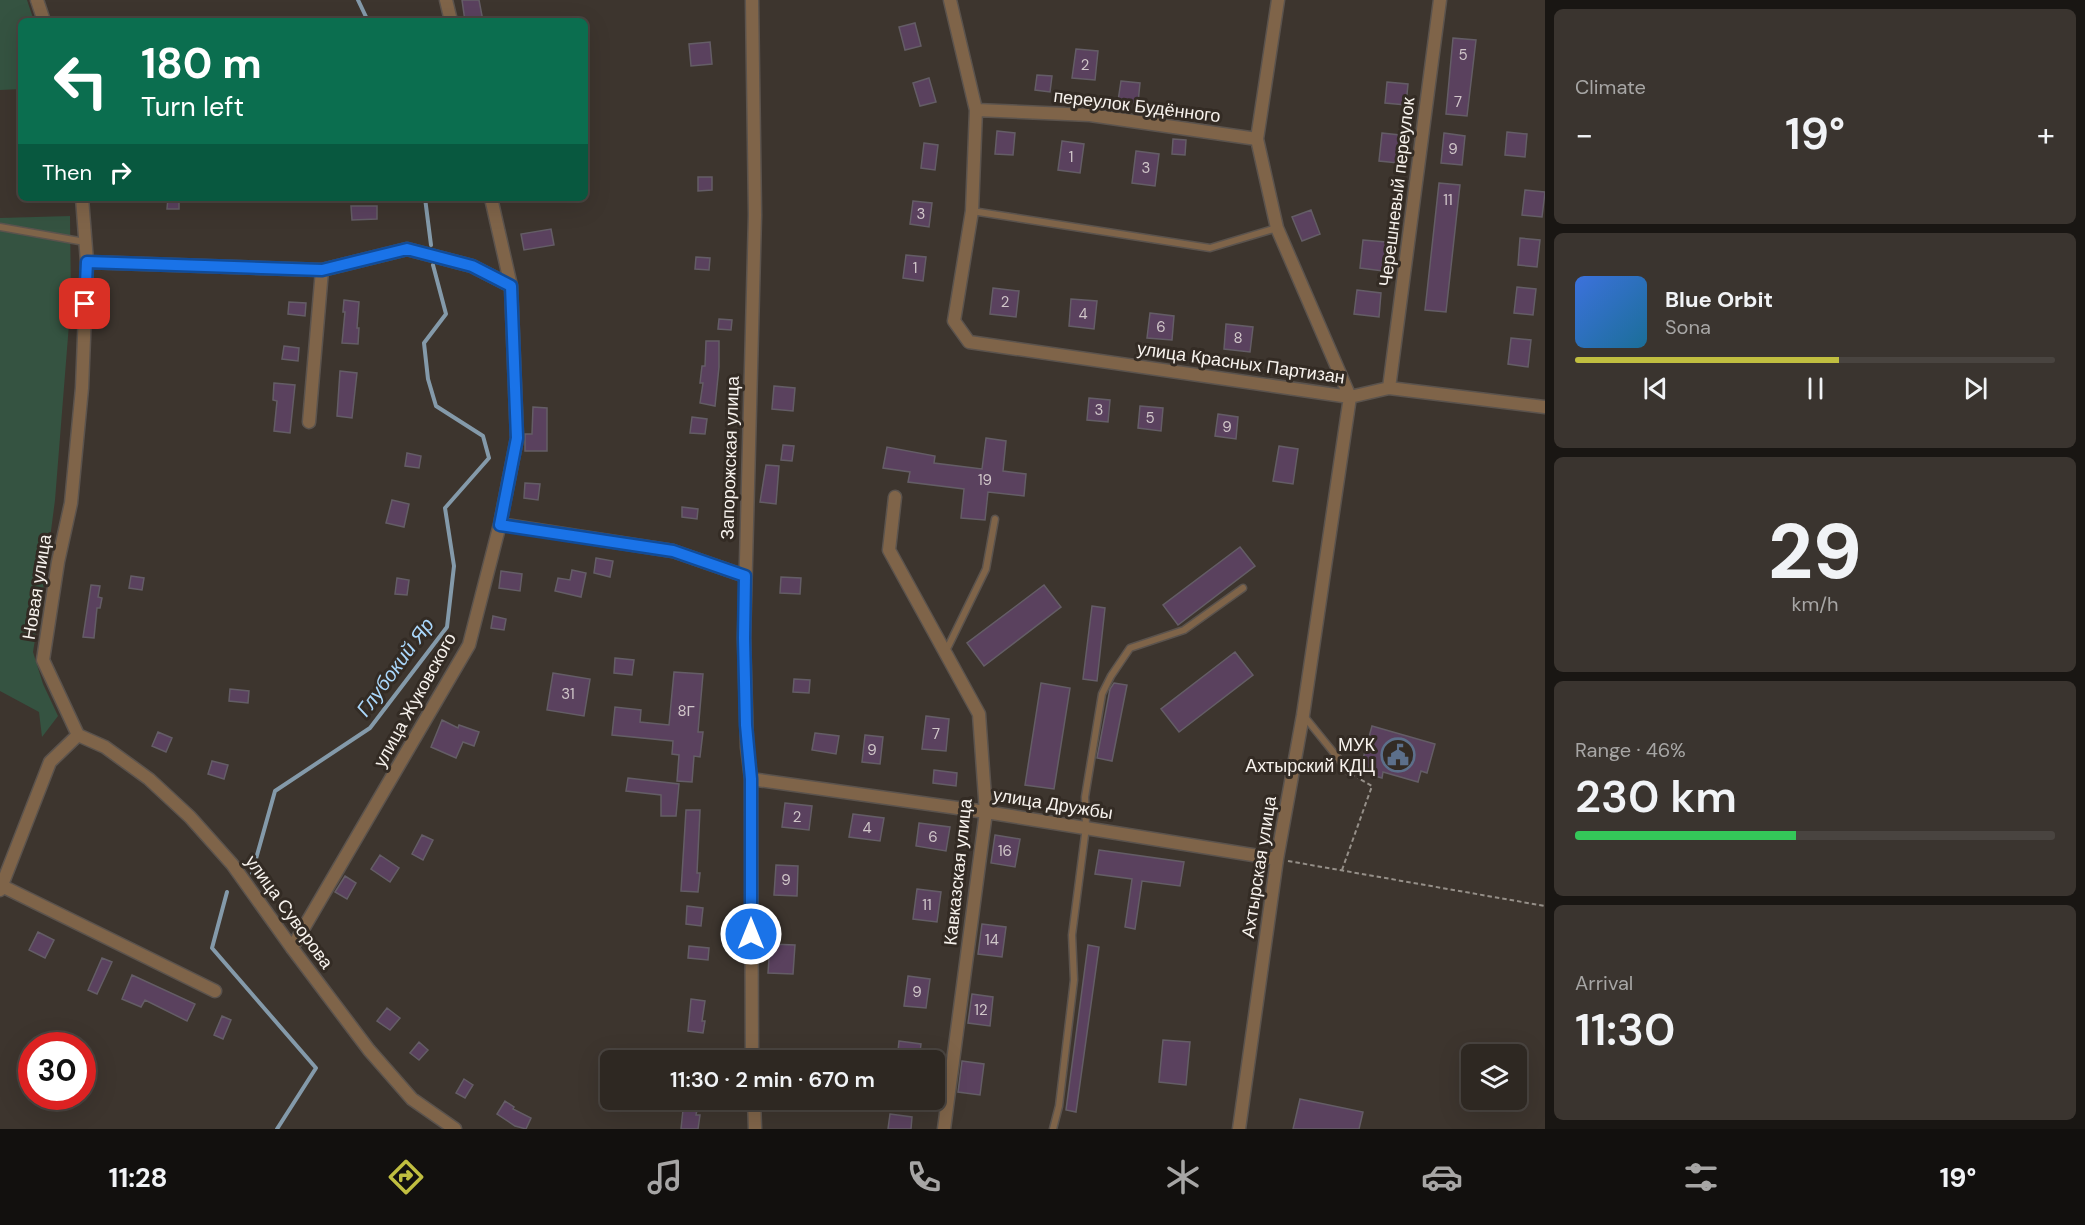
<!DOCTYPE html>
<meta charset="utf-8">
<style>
:root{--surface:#2e2822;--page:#3a342f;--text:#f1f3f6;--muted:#a7a6a5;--line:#494440;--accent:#c0be40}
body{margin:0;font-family:"DM Sans",sans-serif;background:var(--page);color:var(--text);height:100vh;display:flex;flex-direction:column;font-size:22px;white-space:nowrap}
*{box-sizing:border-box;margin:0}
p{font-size:20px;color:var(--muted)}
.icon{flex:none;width:33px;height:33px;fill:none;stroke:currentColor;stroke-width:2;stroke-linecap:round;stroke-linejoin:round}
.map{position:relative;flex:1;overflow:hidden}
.details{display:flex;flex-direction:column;gap:9px;padding:9px;background:#191613;width:540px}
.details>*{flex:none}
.hud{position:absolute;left:18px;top:18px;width:570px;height:183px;border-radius:9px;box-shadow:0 6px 24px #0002,0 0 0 2px var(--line);background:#0b6e4f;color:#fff;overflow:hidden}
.controls{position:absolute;left:1461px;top:1044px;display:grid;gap:12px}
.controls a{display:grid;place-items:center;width:66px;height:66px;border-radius:9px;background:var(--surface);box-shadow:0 6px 24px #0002,0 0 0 2px var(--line);font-size:30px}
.speed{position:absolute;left:18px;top:1032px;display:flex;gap:12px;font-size:30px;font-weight:700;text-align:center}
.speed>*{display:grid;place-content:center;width:78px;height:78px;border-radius:50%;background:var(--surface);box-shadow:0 6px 24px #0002,0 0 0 2px var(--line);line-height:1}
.speed .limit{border:9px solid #d22;background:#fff;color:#111}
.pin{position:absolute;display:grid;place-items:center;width:51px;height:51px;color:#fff;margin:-26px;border-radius:12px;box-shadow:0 3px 9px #0006}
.me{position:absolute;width:66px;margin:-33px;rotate:0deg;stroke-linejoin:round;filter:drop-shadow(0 0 4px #0008)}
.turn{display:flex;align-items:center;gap:21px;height:126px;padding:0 24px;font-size:27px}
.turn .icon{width:78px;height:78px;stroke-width:2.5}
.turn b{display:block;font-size:42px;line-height:51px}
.then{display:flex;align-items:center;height:57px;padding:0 24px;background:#0003;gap:12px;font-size:22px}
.big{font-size:45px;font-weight:600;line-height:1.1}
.details .widget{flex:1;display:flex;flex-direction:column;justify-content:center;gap:9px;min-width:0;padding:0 21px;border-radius:9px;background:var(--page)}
.details .dial{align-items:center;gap:0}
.dial b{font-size:78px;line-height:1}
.song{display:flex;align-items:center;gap:18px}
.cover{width:72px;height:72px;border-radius:9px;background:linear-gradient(135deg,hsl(220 70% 55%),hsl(200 70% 35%))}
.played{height:6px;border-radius:3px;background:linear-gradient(90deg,var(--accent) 55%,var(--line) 55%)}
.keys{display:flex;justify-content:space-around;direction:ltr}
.heat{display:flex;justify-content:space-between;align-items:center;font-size:33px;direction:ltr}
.charge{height:9px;border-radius:4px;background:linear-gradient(90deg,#34c759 46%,var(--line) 0)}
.trip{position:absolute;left:600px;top:1050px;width:345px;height:60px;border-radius:9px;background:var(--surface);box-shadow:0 6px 24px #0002,0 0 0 2px var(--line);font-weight:600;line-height:60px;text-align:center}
.dock{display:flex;height:96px;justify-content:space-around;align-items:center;background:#12100e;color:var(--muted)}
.dock .icon{width:42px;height:42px}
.dock .selected{color:var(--accent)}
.dock b{font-size:27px;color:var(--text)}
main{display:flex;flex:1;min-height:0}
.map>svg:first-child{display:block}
.green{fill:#355341}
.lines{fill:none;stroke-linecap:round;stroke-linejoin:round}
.stream{stroke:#849aaa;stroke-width:4}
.building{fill:#5a415e;stroke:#645d66;stroke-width:1.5}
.lane-casing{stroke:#5b534d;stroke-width:9}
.street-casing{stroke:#5b534d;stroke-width:15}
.path{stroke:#958f88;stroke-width:2;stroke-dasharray:4.5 3;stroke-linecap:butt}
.lane{stroke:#7f6449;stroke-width:6}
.street{stroke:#7f6449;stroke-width:12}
.route-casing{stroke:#114b97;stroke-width:15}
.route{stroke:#1a73e8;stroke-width:10}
.labels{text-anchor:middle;stroke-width:6;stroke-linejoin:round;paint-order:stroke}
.number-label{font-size:15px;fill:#d0c6c9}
.street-label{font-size:18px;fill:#f7f2ed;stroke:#332b24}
.poi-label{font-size:18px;fill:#f7f2ed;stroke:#332b24;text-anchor:end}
.water-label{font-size:20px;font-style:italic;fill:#abd8fc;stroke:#332b24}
</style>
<main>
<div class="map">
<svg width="1545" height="1129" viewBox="0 0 1545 1129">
<rect width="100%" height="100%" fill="#3d352e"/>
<path class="green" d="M0,0H27L34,21H21V89L0,90Z
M70,216L71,299L55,500L45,577L33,652L43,684L58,716L42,737L39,712L0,691V218Z"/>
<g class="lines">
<path class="stream" d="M358,0L368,21
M425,198L431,245
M252,873L275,791L370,728L447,627L454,566L445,508L489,458L483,436L436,406L428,379L424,343L446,314L433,265
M227,892L212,948L316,1068L277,1129"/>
</g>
<path class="building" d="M462,0H479L483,21H465Z
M915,23L921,46L905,50L899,27Z
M1453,38L1476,40L1467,116L1446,114Z
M710,42L712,64L691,66L689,44Z
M1076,49L1098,51L1095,80L1072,78Z
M1037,75L1052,76L1050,92L1035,90Z
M929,78L936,102L920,106L913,83Z
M1121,81L1140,83L1138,103L1118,101Z
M1387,82L1408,84L1406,105L1385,103Z
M997,131L1015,133L1013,155L995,154Z
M1507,132L1527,134L1525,157L1505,155Z
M1382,133L1400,135L1398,163L1379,161Z
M1444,133L1465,136L1462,165L1441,163Z
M1173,139L1186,140L1185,155L1172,154Z
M1062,141L1084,144L1080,173L1058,170Z
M924,143L938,145L935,170L921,168Z
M1136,151L1159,154L1155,186L1132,183Z
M698,177H712V190L698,191Z
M1439,183L1460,185L1446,312L1425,310Z
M1525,190L1545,192L1542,217L1522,215Z
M168,198H179V209H167Z
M913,201L932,203L929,227L910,224Z
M351,206H377V219L352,220Z
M1311,210L1320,234L1302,241L1292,217Z
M551,229L554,245L524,250L521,234Z
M1520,238L1540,240L1537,267L1518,265Z
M1363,240L1386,242L1383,271L1360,268Z
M906,255L926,257L923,281L903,278Z
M696,257L710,258L709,270L695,269Z
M1517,287L1536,289L1533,315L1514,313Z
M993,288L1019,291L1016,317L990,314Z
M1357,290L1381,293L1379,317L1354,314Z
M1071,299L1097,301L1094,329L1069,326Z
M344,300L359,302L357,328H359L358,344L342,343L345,312H343Z
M289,302L306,303L305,316L288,314Z
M1150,313L1174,316L1172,340L1147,338Z
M719,319L732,320L731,330L718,329Z
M1226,324L1253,327L1250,352L1224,349Z
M1511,338L1531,340L1528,367L1508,364Z
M706,341H719V367L715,406L700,403L703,383H700L702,366H705Z
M284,346L299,348L298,361L282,359Z
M340,371L357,373L352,418L337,416Z
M274,383L295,385L290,433L274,431L277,401L273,400Z
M774,386L795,388L793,411L772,409Z
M1089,398L1110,400L1108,422L1087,420Z
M1140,406L1163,408L1161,431L1138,428Z
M533,407L547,408V451H525V434H532Z
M1218,414L1238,417L1236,439L1215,436Z
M692,417L707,419L705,434L690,433Z
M986,438L1006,441L1003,471L1026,474L1024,496L988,492L985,520L961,518L964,489L908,482L910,472L883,468L887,447L935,456L934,463L982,469Z
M783,445L794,446L792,461L781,460Z
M1279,446L1298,449L1293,484L1273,481Z
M407,453L421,456L419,468L405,466Z
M766,465L779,466L776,504L760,502Z
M525,483L540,484L538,500L524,498Z
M392,500L409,504L404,527L386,523Z
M682,507L698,509L697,519L682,517Z
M1240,547L1255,566L1178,625L1163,605Z
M596,558L613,561L610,577L594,573Z
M572,570L586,573L581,597L555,591L558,578L570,580Z
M501,571L522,574L520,591L499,588Z
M131,576L144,578L142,590L129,588Z
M781,577L801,578L800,594L780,593Z
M397,578L409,580L407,595L395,594Z
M91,585L100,586L98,597L102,598L100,608H97L94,638L83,637Z
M1044,585L1061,607L984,666L967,643Z
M1092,606L1105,608L1097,681L1083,679Z
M493,616L506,619L504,630L491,628Z
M1235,652L1253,675L1179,732L1161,709Z
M615,658L634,660L632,675L614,673Z
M674,672L703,674L698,732H703L700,757L694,756L692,782L677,781L679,755L672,754L673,741L612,735L615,707L641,710L640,722L669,725Z
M553,673L590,679L584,716L547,710Z
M794,679L810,680L809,693L793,692Z
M1041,683L1070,688L1054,789L1025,785Z
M1114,683L1127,685L1112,761L1097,758L1110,689Z
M230,689L249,691L248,703L229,701Z
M926,716L949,719L946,751L922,749Z
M442,720L458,728L459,725L479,732L474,746L463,742L456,758L431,747Z
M1372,726L1435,744L1427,773L1421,771L1418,782L1383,772L1382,778L1371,775L1373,769L1361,766Z
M158,732L172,738L166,752L152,746Z
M815,733L839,736L836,754L812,750Z
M865,735L883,737L880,764L862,762Z
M212,761L228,765L224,779L208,774Z
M934,770L957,773L956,786L933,783Z
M628,778L679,784L676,816H661V795L626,791Z
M785,803L812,806L809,830L782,827Z
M686,810H700L697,873H700L698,892L681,891Z
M853,814L884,818L880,841L849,837Z
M919,823L950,827L946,851L916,846Z
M422,835L433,840L423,860L412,854Z
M995,835L1020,839L1015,867L991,863Z
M1099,850L1184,862L1180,886L1142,881L1135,929L1125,927L1132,879L1095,874Z
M380,855L399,868L390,882L371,869Z
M776,865L798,866L797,896L774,895Z
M345,876L356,883L347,899L335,892Z
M917,889L941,892L937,922L913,919Z
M687,906L703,908L701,926L686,924Z
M982,924L1006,927L1002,957L978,954Z
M38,932L54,940L45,958L29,950Z
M770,944L795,945L793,974L768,973Z
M1088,945L1099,947L1076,1112L1066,1110Z
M689,946L709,948L708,960L688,958Z
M102,958L112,962L97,994L88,990Z
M132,975L195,1004L187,1021L145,1000L141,1007L122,999Z
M908,976L930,979L926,1008L904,1006Z
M972,994L993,997L990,1026L968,1023Z
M691,999L705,1001L702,1021H705L703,1033L688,1031Z
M387,1008L400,1018L390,1030L377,1021Z
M222,1016L231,1020L223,1039L214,1035Z
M1163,1040L1190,1042L1186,1085L1159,1082Z
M899,1041L921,1044L919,1060H897Z
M419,1042L428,1050L419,1060L410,1053Z
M962,1061L984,1064L980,1095L958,1092Z
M464,1079L473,1085L465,1098L456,1093Z
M1300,1099L1363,1112L1359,1129H1293Z
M684,1100H699L696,1115H700L698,1129H681Z
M505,1101L514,1107L513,1109L531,1118L526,1129L515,1126L497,1114Z
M890,1114L912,1117L911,1129H888Z"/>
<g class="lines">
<defs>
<path id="lane" d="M972,211L1210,248L1277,228
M0,227L85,242
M945,653L986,569L995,519
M1304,716L1351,774
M1053,1129L1059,1106L1074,980L1072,935L1086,827L1085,797L1102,694L1111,676L1130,648L1184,630L1243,588"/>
<path id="street" d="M37,0L44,21
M446,0L451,21
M752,0L755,215L744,638L747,747L751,779L752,1060
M950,0L976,110L972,211L954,321L969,342L1350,397L1389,388L1545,407
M976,110L1090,115L1257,139
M87,262L322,270L407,249L472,266L511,286
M1389,388L1440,0
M309,422L322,270
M895,497L889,550L979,714L986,812L944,1129
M500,524L673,551L745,576
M78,735L105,747L149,779L190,817L232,864L292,948L369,1050L412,1099L455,1129
M78,735L43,660L58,562L71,503L82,388L87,262L82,198
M751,779L986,812L1277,859
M2,886L215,991
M0,890L50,762L78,735
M292,948L469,645L500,524L517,438L511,286L491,198
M754,1100L755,1129
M1239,1129L1277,859L1303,715L1350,397L1277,228L1257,139L1278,0"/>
</defs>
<use href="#lane" class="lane-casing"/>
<use href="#street" class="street-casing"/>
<path class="path" d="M1288,861L1545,906
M1342,870L1372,786L1358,778"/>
<use href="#lane" class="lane"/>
<use href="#street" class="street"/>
</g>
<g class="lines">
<defs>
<path id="route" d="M85,304L87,262L322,270L407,249L472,266L511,286L517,438L500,525L673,551L745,576L744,638L746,725L751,779V934"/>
</defs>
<use href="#route" class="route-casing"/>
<use href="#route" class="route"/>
</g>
<defs>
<symbol id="civic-ring" viewBox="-11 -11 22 22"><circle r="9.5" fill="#332b24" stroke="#5c6f8a" stroke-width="1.5"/><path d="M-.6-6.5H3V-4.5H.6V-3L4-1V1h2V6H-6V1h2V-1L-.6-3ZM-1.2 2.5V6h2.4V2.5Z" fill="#5c6f8a"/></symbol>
</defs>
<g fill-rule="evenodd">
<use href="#civic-ring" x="1379" y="736" width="38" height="38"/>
</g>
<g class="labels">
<g class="number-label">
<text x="1463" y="60">5</text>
<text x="1085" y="70">2</text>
<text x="1458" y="107">7</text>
<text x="1453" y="154">9</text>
<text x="1071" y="162">1</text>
<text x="1146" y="173">3</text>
<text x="1448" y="205">11</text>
<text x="921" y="219">3</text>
<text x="915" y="273">1</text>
<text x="1005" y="307">2</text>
<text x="1083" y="319">4</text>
<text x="1161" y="332">6</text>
<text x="1238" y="343">8</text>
<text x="1099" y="415">3</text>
<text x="1150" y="423">5</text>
<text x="1227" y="432">9</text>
<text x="985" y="485">19</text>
<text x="568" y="699">31</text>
<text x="686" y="716">8Г</text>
<text x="936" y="739">7</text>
<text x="872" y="755">9</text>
<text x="797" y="822">2</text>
<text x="867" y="833">4</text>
<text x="933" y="842">6</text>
<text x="1005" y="856">16</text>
<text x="786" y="885">9</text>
<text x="927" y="910">11</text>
<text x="992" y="945">14</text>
<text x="917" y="997">9</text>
<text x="981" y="1015">12</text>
</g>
<g class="street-label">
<text transform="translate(1137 106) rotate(7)" y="6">переулок Будённого</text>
<text transform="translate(1397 192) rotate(-83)" y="6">Черешневый переулок</text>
<text transform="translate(1241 363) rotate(8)" y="6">улица Красных Партизан</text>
<text transform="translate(730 458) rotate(-88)" y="6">Запорожская улица</text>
<text transform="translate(37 587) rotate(-81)" y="6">Новая улица</text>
<text transform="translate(415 700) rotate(-61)" y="6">улица Жуковского</text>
<text transform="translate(1053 804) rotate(9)" y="6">улица Дружбы</text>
<text transform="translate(1259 867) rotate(-81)" y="6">Ахтырская улица</text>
<text transform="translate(958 872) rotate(-84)" y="6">Кавказская улица</text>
<text transform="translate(289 912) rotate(54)" y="6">улица Суворова</text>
</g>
<g class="poi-label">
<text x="1375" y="751">МУК<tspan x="1375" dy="21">Ахтырский КДЦ</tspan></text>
</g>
<g class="water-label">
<text transform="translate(395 667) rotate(-54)" y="7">Глубокий Яр</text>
</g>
</g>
</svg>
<div class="controls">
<a><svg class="icon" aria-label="layers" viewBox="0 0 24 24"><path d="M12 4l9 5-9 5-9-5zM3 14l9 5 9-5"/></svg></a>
</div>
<div class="speed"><div class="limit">30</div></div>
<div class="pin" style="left:85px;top:304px;background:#d93025"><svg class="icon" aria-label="arrive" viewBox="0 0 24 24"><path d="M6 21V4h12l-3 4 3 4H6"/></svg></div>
<svg class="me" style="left:751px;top:934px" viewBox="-20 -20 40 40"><circle r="17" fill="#1a73e8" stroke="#fff" stroke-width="3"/><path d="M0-11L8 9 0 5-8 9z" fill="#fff"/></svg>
<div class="trip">11:30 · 2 min · 670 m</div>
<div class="hud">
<div class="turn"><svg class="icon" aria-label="left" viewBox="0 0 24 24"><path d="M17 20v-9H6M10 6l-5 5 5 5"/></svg><div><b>180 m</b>Turn left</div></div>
<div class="then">Then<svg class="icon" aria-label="right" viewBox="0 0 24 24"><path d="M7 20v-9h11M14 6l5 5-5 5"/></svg></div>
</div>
</div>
<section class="details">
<div class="widget"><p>Climate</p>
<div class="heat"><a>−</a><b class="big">19°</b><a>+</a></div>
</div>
<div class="widget">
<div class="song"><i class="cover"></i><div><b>Blue Orbit</b><p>Sona</p></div></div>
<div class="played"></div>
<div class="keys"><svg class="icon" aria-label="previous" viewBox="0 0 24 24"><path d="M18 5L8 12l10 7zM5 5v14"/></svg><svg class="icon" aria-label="pause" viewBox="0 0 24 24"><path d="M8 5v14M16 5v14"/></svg><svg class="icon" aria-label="next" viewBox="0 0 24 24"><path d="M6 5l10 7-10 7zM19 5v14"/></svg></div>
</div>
<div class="widget dial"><b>29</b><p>km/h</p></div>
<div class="widget"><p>Range · 46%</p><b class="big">230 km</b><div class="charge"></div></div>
<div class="widget"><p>Arrival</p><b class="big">11:30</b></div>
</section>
</main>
<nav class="dock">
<b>11:28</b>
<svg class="icon selected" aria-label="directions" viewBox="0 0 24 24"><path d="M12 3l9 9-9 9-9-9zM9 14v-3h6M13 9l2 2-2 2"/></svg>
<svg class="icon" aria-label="music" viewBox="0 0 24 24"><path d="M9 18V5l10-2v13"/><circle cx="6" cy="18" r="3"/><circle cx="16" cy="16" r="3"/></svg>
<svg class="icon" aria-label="phone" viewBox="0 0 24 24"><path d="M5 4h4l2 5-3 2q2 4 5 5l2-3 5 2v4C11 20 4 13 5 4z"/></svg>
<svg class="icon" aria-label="climate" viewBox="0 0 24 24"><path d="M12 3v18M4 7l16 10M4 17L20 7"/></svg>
<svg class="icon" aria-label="car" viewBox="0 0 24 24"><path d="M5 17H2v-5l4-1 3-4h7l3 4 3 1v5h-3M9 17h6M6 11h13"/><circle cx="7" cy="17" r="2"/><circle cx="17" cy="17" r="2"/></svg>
<svg class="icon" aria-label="filters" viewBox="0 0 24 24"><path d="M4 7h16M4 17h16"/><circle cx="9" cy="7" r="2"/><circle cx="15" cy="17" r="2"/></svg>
<b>19°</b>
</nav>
